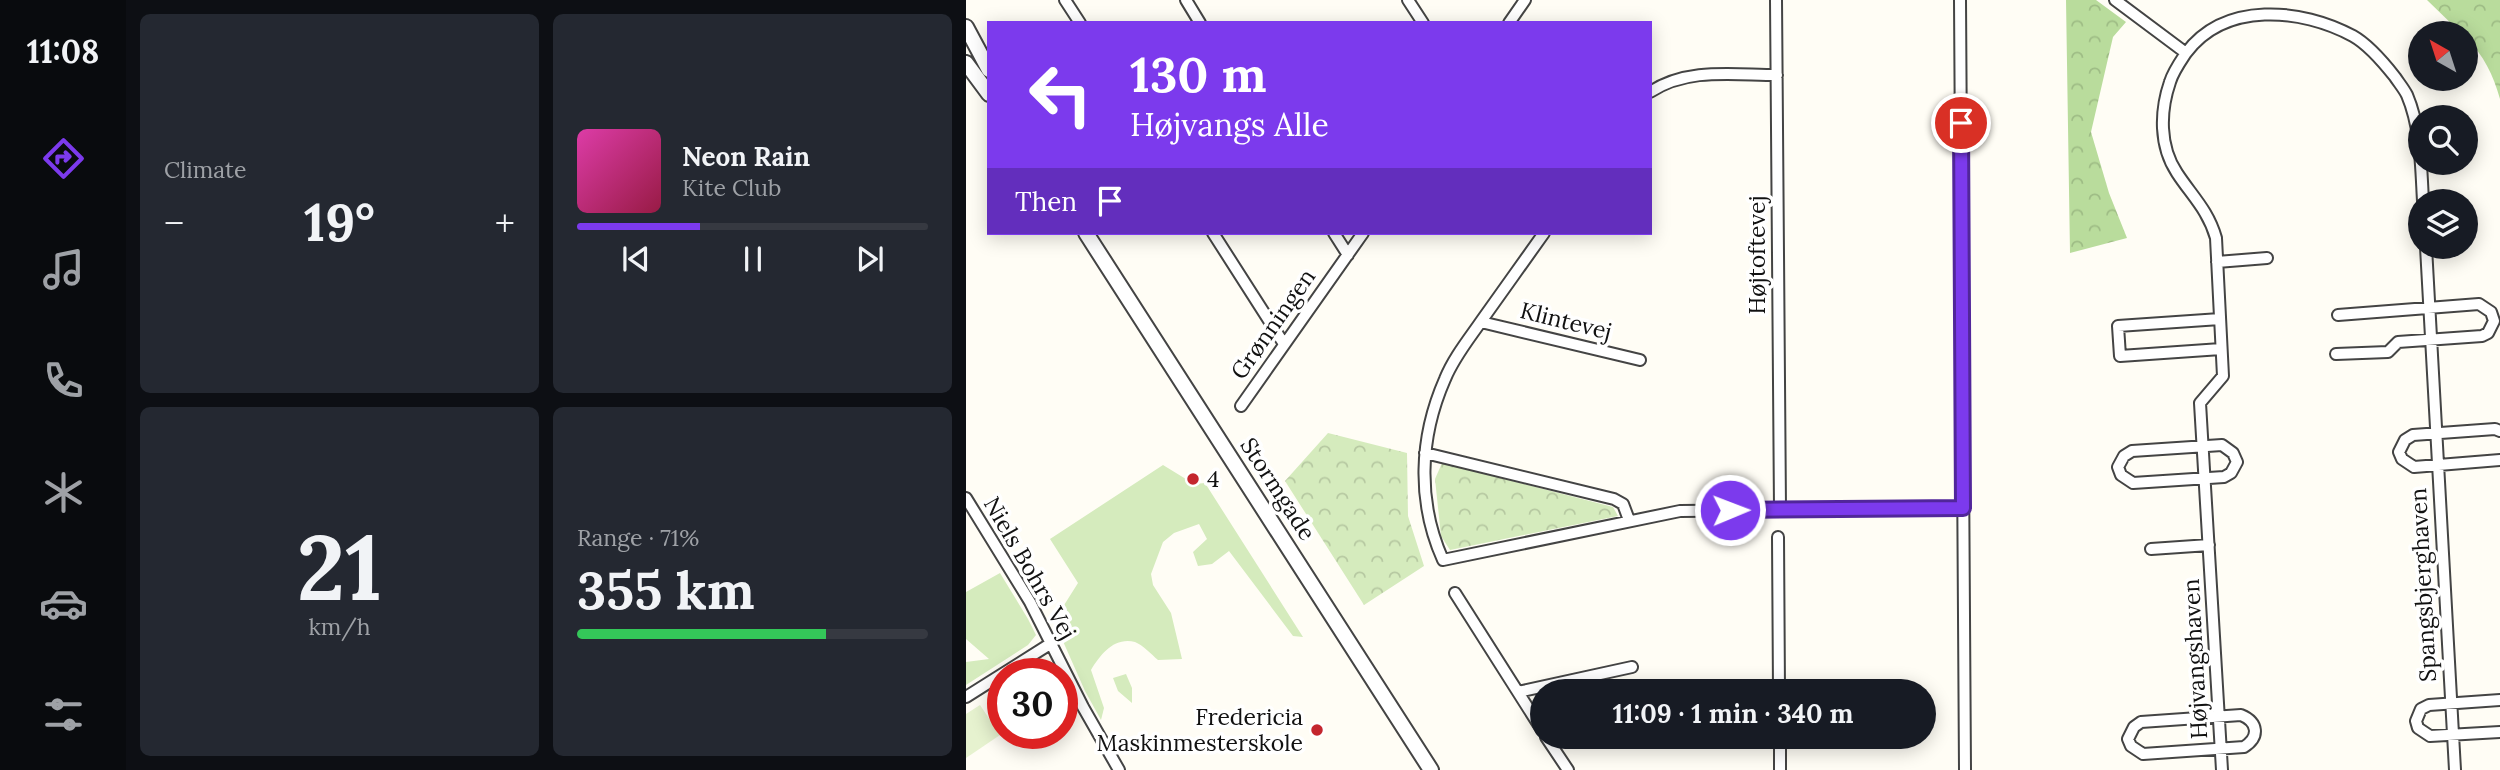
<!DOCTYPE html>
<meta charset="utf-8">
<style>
:root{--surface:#171b24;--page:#242831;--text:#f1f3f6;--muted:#9ea1a6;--line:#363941;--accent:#7c3aed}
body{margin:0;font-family:Lora,serif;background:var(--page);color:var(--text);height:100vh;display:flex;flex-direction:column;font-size:26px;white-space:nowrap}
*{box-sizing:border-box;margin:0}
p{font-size:23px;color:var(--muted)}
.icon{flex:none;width:38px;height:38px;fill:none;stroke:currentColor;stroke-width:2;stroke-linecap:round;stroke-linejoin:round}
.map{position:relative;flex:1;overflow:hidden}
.sheet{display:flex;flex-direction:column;gap:14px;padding:14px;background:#0d0f14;width:840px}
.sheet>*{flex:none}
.top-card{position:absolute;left:21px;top:21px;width:665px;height:214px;border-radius:0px;box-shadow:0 4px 18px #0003;background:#7c3aed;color:#fff;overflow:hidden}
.needle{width:46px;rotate:321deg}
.buttons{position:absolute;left:1442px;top:21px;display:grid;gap:14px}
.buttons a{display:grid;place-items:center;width:70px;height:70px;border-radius:50%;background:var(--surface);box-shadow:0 4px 18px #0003;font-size:35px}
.speed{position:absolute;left:21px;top:658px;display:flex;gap:14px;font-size:35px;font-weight:700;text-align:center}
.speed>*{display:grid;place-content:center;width:91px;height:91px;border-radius:50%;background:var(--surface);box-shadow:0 4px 18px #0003;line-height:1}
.speed .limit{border:10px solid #d22;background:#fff;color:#111}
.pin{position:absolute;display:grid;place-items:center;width:60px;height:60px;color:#fff;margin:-30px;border:4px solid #fff;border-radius:50%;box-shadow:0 2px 7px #0007}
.me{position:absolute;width:77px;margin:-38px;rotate:89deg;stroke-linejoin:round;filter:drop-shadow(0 0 5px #0008)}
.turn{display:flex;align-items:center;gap:24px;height:147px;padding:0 28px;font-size:32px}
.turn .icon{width:91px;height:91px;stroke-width:2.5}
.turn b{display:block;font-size:49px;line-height:60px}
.then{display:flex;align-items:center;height:66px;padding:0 28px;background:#0003;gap:14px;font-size:26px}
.big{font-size:52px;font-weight:700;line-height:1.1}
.sheet .tile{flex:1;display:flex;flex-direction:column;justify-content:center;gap:10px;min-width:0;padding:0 24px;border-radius:10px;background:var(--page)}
.sheet .dial{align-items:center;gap:0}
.dial b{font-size:91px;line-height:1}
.song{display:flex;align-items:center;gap:21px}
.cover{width:84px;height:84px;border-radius:10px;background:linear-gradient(135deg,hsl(320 70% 55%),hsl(340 70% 35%))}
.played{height:7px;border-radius:4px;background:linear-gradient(90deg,var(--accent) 35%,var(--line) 35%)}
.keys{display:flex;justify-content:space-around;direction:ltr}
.heat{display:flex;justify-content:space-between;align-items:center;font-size:38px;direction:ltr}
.charge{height:10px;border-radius:5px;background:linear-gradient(90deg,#34c759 71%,var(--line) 0)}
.sheet .tiles{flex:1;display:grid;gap:14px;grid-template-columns:repeat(2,1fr)}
.trip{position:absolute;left:564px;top:679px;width:406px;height:70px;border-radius:35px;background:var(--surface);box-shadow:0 4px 18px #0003;font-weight:700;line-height:70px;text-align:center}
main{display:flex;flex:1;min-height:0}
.tab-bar{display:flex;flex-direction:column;width:126px;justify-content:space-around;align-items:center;background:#090b0e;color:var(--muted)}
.tab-bar .icon{width:49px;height:49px}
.tab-bar .active{color:var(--accent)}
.tab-bar b{font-size:32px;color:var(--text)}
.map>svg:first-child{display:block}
.grass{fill:#d5ebbd}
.forest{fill:url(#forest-crowns)}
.park{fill:url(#park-crowns)}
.pitch{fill:#e6f2cf}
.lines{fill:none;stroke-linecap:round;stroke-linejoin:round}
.minor-casing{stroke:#444;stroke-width:14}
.tertiary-casing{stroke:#444;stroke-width:18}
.minor{stroke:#fff;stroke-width:10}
.tertiary{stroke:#fff;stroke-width:14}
.route-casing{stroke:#51269a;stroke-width:18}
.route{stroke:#7c3aed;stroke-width:12}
.poi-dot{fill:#c4262e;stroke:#fff;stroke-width:2.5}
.labels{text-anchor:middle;stroke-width:7;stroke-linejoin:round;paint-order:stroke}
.street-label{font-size:23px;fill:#111;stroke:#fff}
.poi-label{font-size:23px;fill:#111;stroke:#fff;text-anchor:start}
</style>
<main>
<nav class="tab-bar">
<b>11:08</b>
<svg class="icon active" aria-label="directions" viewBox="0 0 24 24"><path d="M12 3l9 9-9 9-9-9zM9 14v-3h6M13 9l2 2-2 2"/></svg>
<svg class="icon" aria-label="music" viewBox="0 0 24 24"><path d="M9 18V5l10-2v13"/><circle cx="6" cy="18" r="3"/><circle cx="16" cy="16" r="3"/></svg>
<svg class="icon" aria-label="phone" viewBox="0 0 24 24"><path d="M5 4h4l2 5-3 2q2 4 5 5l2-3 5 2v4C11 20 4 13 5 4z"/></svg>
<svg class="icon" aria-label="climate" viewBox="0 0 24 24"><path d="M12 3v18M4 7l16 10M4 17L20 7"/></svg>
<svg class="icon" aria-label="car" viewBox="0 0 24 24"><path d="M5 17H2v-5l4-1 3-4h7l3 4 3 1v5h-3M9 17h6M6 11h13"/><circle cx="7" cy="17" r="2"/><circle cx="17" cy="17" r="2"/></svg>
<svg class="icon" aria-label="filters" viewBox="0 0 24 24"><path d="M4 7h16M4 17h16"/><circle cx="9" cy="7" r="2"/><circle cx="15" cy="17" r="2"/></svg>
</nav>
<section class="sheet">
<div class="tiles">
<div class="tile"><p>Climate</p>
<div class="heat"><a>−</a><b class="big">19°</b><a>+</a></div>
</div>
<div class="tile">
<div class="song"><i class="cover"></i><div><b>Neon Rain</b><p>Kite Club</p></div></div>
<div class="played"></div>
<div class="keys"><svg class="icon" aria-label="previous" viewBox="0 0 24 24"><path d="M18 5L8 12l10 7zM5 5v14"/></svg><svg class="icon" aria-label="pause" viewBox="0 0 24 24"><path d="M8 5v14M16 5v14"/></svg><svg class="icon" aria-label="next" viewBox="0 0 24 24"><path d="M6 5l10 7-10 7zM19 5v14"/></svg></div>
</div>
<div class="tile dial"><b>21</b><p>km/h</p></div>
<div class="tile"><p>Range · 71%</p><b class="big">355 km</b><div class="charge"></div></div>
</div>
</section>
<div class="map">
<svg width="1534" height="770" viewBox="0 0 1534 770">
<defs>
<pattern id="forest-crowns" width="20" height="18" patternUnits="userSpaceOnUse" patternTransform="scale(1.75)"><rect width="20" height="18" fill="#b9dc9c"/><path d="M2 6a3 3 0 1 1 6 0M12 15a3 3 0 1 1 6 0" fill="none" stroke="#9ebc85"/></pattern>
<pattern id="park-crowns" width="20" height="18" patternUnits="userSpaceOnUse" patternTransform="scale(1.75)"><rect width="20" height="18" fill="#d5ebbd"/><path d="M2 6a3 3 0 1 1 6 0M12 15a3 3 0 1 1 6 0" fill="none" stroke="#b6c8a1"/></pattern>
</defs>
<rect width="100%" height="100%" fill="#fffdf5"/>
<path class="grass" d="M197,465L228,484L239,483L337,637L327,636L263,551L246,564L232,566L227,552L241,539L233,524L208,533L197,542L185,574L187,585L205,613L216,659L192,660C185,654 177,645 169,642C148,637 135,654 125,670L138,708L135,720L119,691L88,621L112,583L84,539Z
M34,573L62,619L70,635L62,645L0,685V662L23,659L0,639V592Z
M160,674L166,688V703L152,691L147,678Z"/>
<path class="forest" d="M1100,0H1130L1160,22L1147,37L1125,132L1143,193L1161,238L1104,253Z
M1461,0H1534V99C1527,74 1518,56 1500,38V33H1495Z"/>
<path class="park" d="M362,433L441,453L442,516L458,566L398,605L319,481Z
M476,463L647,507L652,516L484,550L475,536L469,479Z"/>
<path class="pitch" d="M14,705L34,735L0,758V714Z"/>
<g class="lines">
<defs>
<path id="minor" d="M99,0L114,23
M220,0L234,23
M442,0L457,23
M810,0L814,509
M994,0L999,770
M1149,0L1220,53C1214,62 1207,72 1204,82C1194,111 1193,146 1211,173C1226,196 1242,210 1250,238L1257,376L1234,403L1256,770
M543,23L559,0
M1220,53C1259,1 1335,8 1387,36C1403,45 1418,63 1429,77C1433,83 1438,89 1441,95C1455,128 1455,166 1457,201
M684,92C722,67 768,75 811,75
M247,233L318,344
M368,233L382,255
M578,233C557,262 537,291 516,320C503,339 488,357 479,379C453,438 451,502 477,560L714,511L997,508
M1460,247L1489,770
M1251,262L1301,258
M1254,319L1152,326L1154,356L1255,349
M515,322L674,360
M1370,354L1422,352L1432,342L1516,336L1522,333L1528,321L1525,312L1513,304L1372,315
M275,406L397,233
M1534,431L1529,429L1447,435L1439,440L1433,452L1436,459L1448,467L1534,460
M1256,445L1267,453L1271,462L1265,473L1258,477L1167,483L1155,475L1152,467L1158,456L1166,451Z
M459,453L648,499L657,504L663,520
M0,498L64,602L117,707L153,770
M812,537L813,691
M1185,549L1243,545
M489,593L576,730
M552,692L666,667
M0,697L84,644
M1534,700L1463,705L1455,709L1450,721L1452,728L1464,736L1534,732
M1275,715C1292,722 1294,737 1278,747L1177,754L1165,746L1162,739L1168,727L1175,722Z
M580,737L602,770
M814,737V770"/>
<path id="tertiary" d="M0,27L23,70
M0,63L23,94
M120,233L465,770"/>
</defs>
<use href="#minor" class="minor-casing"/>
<use href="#tertiary" class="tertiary-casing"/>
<use href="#minor" class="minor"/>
<use href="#tertiary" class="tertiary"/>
</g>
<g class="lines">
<defs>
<path id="route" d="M764,510L997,508L995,123"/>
</defs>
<use href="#route" class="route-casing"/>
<use href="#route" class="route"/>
</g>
<g class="poi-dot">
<circle cx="227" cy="479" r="7"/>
<circle cx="351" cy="730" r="7"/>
</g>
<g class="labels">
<g class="street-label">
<text transform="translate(791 255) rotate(-90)" y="8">Højtoftevej</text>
<text transform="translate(600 321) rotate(14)" y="8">Klintevej</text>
<text transform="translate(307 324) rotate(-55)" y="8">Grønningen</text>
<text transform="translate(312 489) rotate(57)" y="8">Stormgade</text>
<text transform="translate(64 568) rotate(60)" y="8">Niels Bohrs Vej</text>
<text transform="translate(1457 585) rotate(-93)" y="8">Spangsbjerghaven</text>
<text transform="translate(1229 659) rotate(-93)" y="8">Højvangshaven</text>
</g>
<g class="poi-label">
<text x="241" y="487">4</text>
<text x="337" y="725" text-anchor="end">Fredericia<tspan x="337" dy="26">Maskinmesterskole</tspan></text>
</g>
</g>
</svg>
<div class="buttons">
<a><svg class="needle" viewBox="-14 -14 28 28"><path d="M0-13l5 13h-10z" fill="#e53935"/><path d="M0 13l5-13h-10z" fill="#9ea1a6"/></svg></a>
<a><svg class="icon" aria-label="search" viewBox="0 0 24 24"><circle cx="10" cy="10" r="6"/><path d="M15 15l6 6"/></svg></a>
<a><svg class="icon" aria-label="layers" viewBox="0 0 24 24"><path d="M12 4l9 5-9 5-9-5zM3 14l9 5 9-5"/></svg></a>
</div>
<div class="speed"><div class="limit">30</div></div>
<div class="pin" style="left:995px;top:123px;background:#d93025"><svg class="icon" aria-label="arrive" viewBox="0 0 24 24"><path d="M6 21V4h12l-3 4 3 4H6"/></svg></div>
<svg class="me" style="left:764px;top:510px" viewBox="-20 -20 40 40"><circle r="17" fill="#7c3aed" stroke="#fff" stroke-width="3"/><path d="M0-11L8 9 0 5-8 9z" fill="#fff"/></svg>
<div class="trip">11:09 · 1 min · 340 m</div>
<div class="top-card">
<div class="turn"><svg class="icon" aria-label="left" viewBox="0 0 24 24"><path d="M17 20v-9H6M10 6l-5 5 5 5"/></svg><div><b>130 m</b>Højvangs Alle</div></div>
<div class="then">Then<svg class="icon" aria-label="arrive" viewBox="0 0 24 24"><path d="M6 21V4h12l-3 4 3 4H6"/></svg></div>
</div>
</div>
</main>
